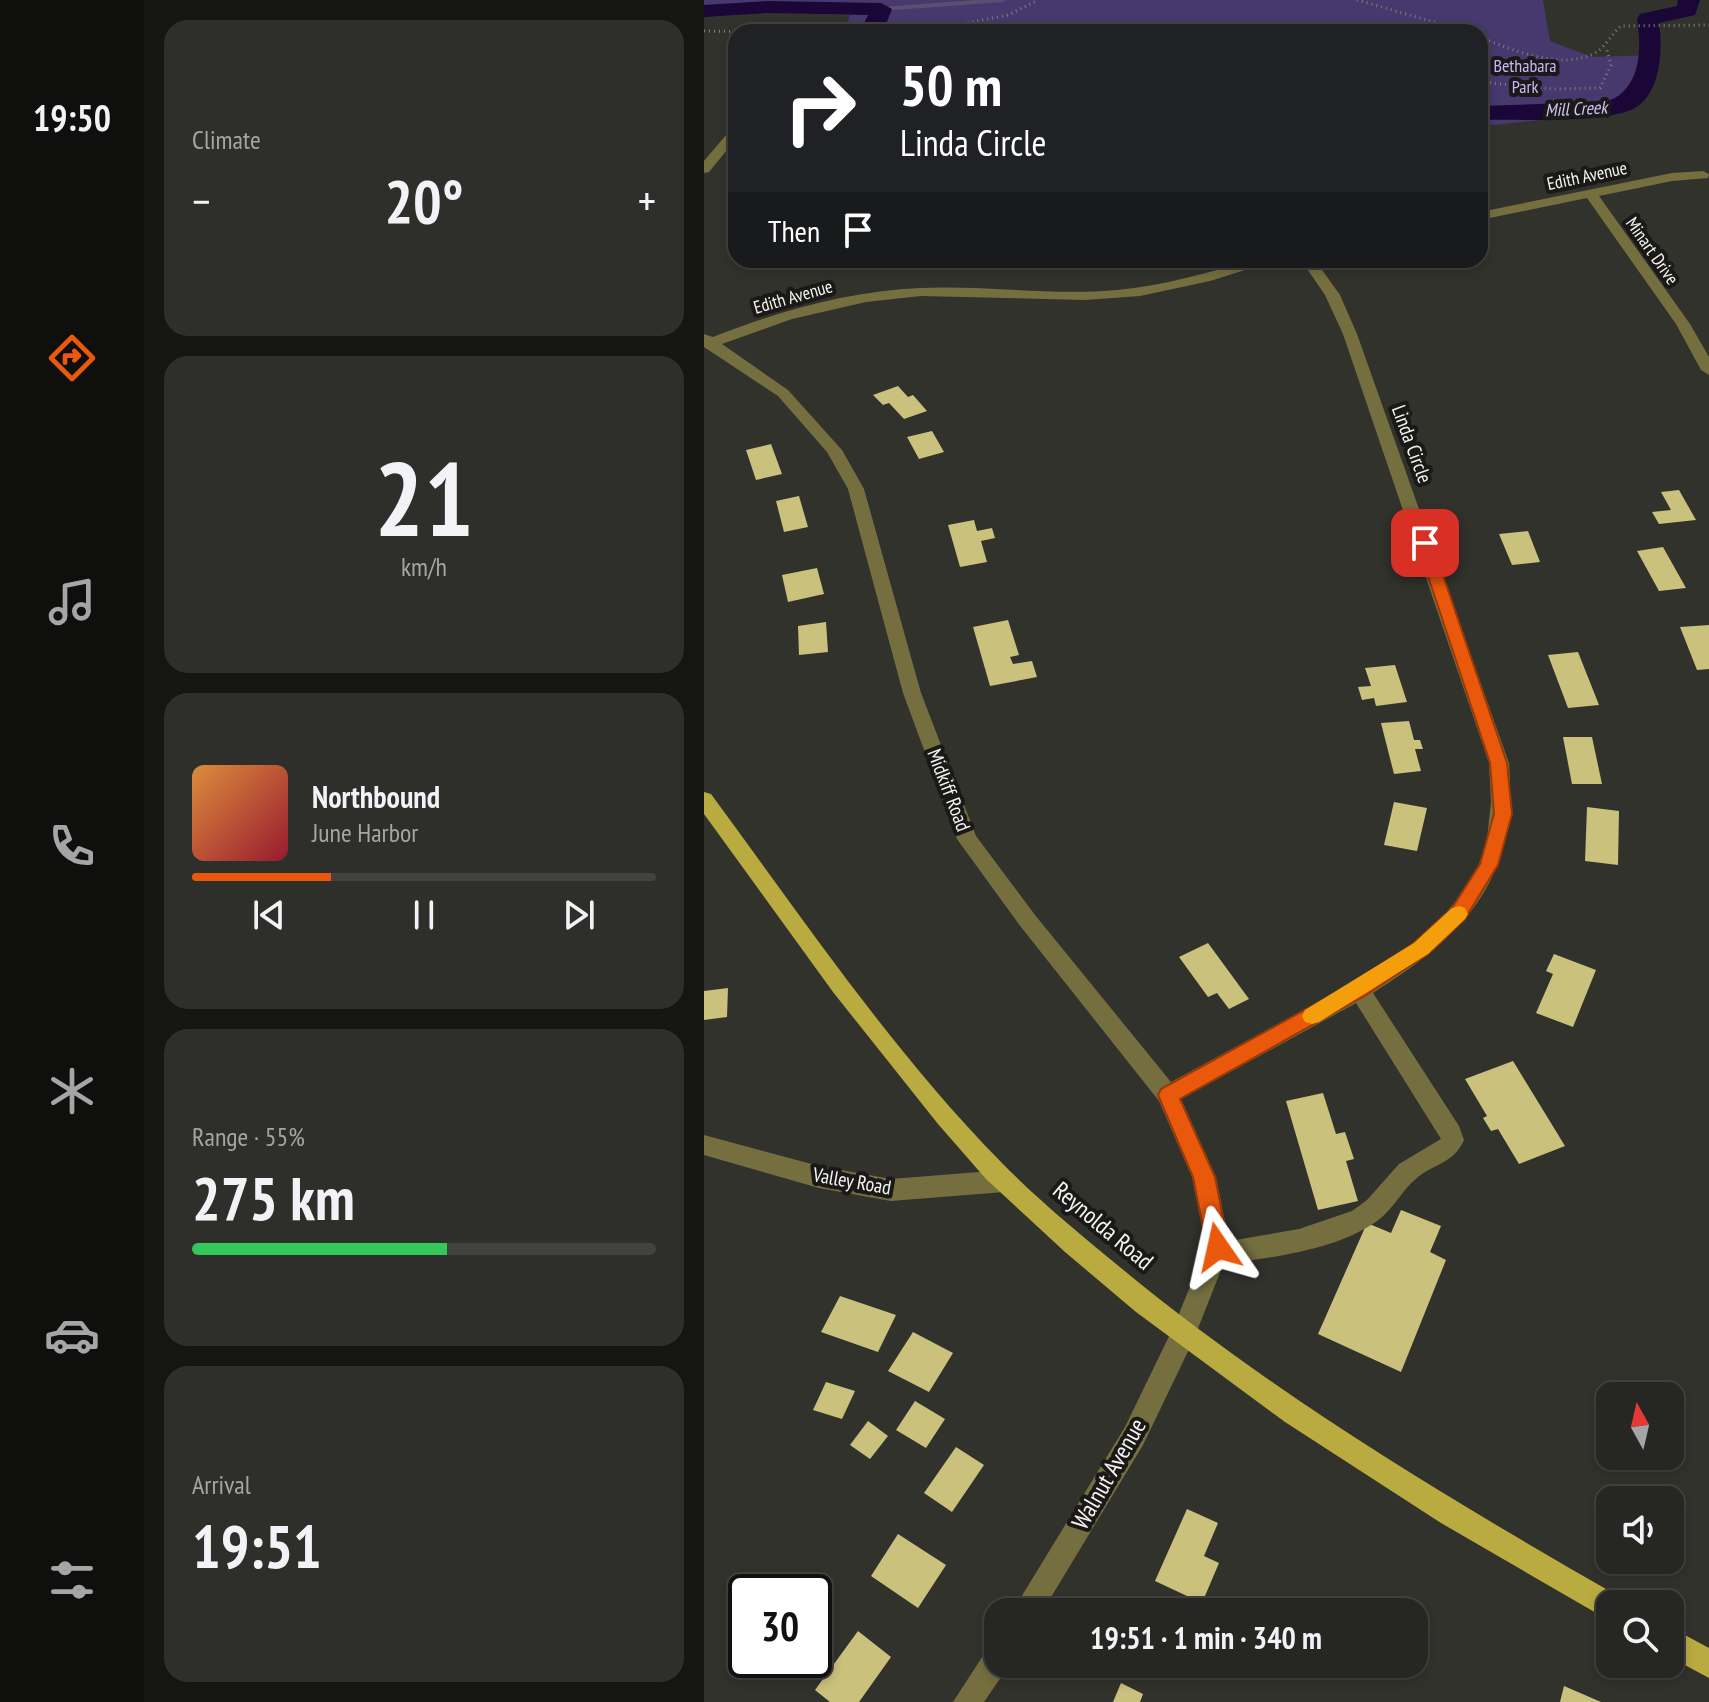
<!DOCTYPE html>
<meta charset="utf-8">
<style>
:root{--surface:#262622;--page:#2e2e2a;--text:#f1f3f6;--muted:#a4a5a5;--line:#424340;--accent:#ea580c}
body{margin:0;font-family:"PT Sans Narrow",sans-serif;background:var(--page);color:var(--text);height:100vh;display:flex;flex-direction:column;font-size:30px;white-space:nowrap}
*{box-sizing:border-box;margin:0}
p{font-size:26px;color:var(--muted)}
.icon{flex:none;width:44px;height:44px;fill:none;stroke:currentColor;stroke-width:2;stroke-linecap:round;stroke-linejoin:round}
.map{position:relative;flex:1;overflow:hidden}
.side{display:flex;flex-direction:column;gap:20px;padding:20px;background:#151513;width:560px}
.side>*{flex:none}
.banner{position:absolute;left:24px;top:24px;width:760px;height:244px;border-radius:24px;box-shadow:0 4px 12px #0003,0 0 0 2px var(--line);background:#202124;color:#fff;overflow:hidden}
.needle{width:52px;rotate:352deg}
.fabs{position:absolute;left:892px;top:1382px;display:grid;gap:16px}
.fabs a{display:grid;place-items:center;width:88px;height:88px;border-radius:16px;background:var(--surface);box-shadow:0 4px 12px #0003,0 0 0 2px var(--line);font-size:40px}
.speed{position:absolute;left:24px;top:1574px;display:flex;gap:16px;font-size:40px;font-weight:700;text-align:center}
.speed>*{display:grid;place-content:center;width:104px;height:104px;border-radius:50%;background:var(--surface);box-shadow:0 4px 12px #0003,0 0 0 2px var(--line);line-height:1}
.speed .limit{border:4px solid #111;border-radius:12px;background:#fff;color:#111}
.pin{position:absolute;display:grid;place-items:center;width:68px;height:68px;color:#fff;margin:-34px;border-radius:16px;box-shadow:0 4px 12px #0006}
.me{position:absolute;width:88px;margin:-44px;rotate:349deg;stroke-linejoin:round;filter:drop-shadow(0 0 6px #0008)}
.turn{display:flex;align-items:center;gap:28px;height:168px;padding:0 40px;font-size:36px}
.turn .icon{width:104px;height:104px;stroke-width:2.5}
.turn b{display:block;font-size:56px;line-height:68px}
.then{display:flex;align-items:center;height:76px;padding:0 40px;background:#0003;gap:16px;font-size:30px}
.big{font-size:60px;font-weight:800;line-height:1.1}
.side .tile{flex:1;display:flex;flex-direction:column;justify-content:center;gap:12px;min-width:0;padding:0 28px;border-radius:24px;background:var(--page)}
.side .dial{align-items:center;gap:0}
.dial b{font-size:104px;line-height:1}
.song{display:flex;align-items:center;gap:24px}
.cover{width:96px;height:96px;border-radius:12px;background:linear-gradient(135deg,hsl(30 70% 55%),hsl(350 70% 35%))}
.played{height:8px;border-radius:4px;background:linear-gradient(90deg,var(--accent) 30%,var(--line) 30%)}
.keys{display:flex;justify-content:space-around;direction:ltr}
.heat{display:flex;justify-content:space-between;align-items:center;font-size:44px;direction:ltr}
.charge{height:12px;border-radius:6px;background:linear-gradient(90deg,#34c759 55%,var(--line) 0)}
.trip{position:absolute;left:280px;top:1598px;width:444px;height:80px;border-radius:24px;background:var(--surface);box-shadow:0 4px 12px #0003,0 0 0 2px var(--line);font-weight:800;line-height:80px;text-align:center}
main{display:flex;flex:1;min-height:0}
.tabs{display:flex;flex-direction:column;width:144px;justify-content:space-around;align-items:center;background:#0f0f0e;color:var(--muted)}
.tabs .icon{width:56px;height:56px}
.tabs .selected{color:var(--accent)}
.tabs b{font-size:36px;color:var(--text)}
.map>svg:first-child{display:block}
.green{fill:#47386d}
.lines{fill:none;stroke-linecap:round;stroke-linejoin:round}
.stream{stroke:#5b4e70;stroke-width:4}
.river{fill:#1a0738;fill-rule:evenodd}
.building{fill:#cac17d}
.path{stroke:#7e7e7a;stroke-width:3;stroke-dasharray:1 4;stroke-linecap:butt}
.minor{fill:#756f40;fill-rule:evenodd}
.major{fill:#b9ab40;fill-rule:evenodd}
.route{fill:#ea580c;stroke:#983908;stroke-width:2}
.slow{fill:#f59e0b}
.labels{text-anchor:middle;stroke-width:8;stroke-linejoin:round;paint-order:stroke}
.far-park-label{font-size:18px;fill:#c8b7fb;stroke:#1a1918}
.far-water-label{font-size:18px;font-style:italic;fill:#d1c5f8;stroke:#1a1918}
.far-street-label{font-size:18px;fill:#f4f4f1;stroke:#1a1918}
.street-label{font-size:20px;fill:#f4f4f1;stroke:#1a1918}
.near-street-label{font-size:24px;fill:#f4f4f1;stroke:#1a1918}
</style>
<main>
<nav class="tabs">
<b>19:50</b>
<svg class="icon selected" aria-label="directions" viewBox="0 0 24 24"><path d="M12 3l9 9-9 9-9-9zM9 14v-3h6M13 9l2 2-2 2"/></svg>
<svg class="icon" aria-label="music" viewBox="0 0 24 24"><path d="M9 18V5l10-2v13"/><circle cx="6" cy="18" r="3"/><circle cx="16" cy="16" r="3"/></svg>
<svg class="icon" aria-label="phone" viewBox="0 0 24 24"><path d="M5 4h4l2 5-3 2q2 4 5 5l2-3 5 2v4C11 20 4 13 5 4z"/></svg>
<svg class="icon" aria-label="climate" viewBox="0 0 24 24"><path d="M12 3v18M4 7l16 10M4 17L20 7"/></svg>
<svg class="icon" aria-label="car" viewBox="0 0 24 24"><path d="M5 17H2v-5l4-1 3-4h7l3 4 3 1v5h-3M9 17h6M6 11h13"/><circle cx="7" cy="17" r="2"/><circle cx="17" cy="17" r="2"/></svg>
<svg class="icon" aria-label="filters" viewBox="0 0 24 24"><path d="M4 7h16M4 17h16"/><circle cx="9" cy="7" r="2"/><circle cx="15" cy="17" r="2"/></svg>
</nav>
<section class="side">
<div class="tile"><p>Climate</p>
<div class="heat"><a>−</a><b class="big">20°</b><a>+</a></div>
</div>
<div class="tile dial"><b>21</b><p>km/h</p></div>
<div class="tile">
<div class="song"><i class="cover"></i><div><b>Northbound</b><p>June Harbor</p></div></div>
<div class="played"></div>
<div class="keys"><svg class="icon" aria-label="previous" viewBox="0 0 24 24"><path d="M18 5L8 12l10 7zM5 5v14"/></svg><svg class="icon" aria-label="pause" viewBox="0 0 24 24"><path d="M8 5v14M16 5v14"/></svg><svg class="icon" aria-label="next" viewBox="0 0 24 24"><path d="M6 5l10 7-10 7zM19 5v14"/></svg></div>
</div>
<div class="tile"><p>Range · 55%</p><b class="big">275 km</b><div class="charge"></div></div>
<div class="tile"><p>Arrival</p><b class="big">19:51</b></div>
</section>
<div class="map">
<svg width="1005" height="1702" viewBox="0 0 1005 1702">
<rect width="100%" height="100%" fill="#32322d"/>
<path class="green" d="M0,0H839L846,41L888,57L952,55L940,89L911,112L790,125L776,123V32H140L146,15L0,11Z"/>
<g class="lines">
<path class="stream" d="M177,9L299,0"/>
<path class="river" d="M974,0H996L991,15L955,23C959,48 957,93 931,108C901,124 813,119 776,120V106L902,102C937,90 938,50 933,19L936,14L973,6Z
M63,1L177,3L188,9L179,32H156L164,15L63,13L0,17V5Z"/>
</g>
<path class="building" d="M194,386L204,397L209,395L223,411L200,419L185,403L179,405L169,395Z
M228,431L240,452L215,459L203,437Z
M67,444L78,474L52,480L42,450Z
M975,490L992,520L955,524L948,512L967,510L957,492Z
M95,496L104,527L80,532L72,501Z
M270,520L273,531L288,528L291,538L277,541L283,562L256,567L244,525Z
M824,531L836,562L808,565L795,534Z
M959,547L982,588L955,591L933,551Z
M113,568L120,594L84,602L78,575Z
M304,620L315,655L306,657L309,664L328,661L333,677L286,686L269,627Z
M122,622L124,652L95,655L94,626Z
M1005,625V669L993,670L976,627Z
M874,652L895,705L864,708L844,655Z
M691,665L703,702L672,706L670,698L658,700L654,687L667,686L661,668Z
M705,721L710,740H716L719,749H711L717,771L690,774L677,723Z
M859,737H888L898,784H868Z
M690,802L723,808L713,851L680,845Z
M883,807L915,811L914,865L881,861Z
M504,943L545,999L525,1009L513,993L504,997L475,957Z
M850,954L892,970L869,1027L832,1013L849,974L842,971Z
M24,988L23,1017L0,1020V991Z
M809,1061L861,1146L815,1164L794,1129L787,1131L779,1118L783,1116L761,1079Z
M619,1093L632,1134L641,1132L650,1159L642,1161L654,1201L614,1210L582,1101Z
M697,1210L737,1226L726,1252L742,1260L697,1372L614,1334L663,1223L687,1233Z
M136,1296L192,1315L174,1352L117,1332Z
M209,1332L249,1353L225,1392L184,1371Z
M122,1382L151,1391L138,1419L109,1410Z
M211,1401L241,1419L222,1448L192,1430Z
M164,1421L184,1436L166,1459L146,1445Z
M252,1447L280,1465L248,1512L220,1493Z
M483,1509L514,1523L500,1556L515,1563L498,1603L451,1581Z
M194,1534L242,1565L214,1608L167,1576Z
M154,1631L187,1657L155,1702H126L111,1690Z
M417,1683L439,1694L436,1702H409Z
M860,1686L897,1702H856Z"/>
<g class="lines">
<path class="path" d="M653,0L765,32
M0,31L62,32
M251,32L249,30L253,25L304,15L334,0
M776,37C808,50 858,71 891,53C902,47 907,34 917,26L1005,25
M776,82L850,89L896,88L907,65L902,47"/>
<path class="minor" d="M32,127V139L5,172L0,173V161L28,128Z
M999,171L1005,174L1004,178L968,181L895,196L986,324L1005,357V375L997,370L972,324L883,198L776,220V212L968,173Z
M550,260H573L506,281L436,296L381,300L217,296L162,302L88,319L18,344L84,390L138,450L160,489L217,693L272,836L331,915L467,1082L655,980L715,939L740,915L762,889L775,864L783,839L787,802L785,763L639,334L621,295L597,260H611L636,295L653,334L805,763C814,879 763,934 669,993L755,1126L760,1140C750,1163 732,1163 714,1177C699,1189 691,1206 677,1218C634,1251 571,1256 519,1265L489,1341L439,1445L338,1612H308L421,1427L470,1326L502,1247L488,1177L455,1101L317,927L253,839L199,693L144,489L123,452L74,396L0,347V334L9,337C75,311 145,291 216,288C282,285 347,296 413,290C460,286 504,272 550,260ZM652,1003L737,1139L695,1164L663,1200L648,1211L595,1229L525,1241L512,1177L477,1099Z
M0,1135L115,1166L187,1179L300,1170L308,1173L312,1181L308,1189L300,1192L187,1201L115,1188L0,1155Z
M294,1644V1664H306L280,1702H249L284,1648Z"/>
<path class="major" d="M0,792L7,794C99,919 188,1051 297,1162C334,1200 376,1234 417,1268C571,1395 743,1498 916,1597L919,1604H906V1621L737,1523L581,1422L432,1312L361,1252L282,1179L234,1124L129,992L0,814Z
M966,1627L1005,1648V1678L966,1657Z"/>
</g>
<path class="route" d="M721,538L728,543L803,763L808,814L794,865L761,919L724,954L662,995L476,1099L511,1177L525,1247L521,1254L514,1257L506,1254L503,1247L489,1177L454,1095L457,1089L648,984L710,943L748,908L776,864L790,814L786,763L713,543Z"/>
<path class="slow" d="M755,906L761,908L764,914L761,919L724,954L615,1022L608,1024L601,1022L598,1016L601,1010L710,943L748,908Z"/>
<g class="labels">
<g class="far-park-label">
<text x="821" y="72">Bethabara<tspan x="821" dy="21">Park</tspan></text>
</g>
<g class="far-water-label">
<text transform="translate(872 109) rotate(-3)" y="6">Mill Creek</text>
</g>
<g class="far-street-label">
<text transform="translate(883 176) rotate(-12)" y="6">Edith Avenue</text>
<text transform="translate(948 251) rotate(55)" y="6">Minart Drive</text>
<text transform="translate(89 297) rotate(-16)" y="6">Edith Avenue</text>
</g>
<g class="street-label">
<text transform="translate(708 444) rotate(70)" y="7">Linda Circle</text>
<text transform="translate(245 790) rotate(69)" y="7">Midkiff Road</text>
<text transform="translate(148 1181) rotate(10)" y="7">Valley Road</text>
</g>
<g class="near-street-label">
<text transform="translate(399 1226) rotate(40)" y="8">Reynolda Road</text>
<text transform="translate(405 1474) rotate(-60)" y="8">Walnut Avenue</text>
</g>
</g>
</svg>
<div class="fabs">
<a><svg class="needle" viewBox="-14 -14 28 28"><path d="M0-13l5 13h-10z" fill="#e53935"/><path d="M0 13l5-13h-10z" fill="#a4a5a5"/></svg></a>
<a><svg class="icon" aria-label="sound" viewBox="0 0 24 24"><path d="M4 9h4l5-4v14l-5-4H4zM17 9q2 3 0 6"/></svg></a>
<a><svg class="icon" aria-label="search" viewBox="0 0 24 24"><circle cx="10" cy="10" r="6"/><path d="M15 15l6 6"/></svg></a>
</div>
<div class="speed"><div class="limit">30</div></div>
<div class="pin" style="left:721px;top:543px;background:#d93025"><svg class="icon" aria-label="arrive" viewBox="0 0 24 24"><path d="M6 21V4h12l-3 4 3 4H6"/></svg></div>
<svg class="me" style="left:514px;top:1247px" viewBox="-20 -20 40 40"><path d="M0-17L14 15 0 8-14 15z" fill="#ea580c" stroke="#fff" stroke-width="4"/></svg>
<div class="trip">19:51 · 1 min · 340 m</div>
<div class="banner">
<div class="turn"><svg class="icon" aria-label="right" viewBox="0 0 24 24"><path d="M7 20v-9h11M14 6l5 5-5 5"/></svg><div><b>50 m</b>Linda Circle</div></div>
<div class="then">Then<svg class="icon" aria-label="arrive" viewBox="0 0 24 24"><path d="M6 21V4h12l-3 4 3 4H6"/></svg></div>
</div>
</div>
</main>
